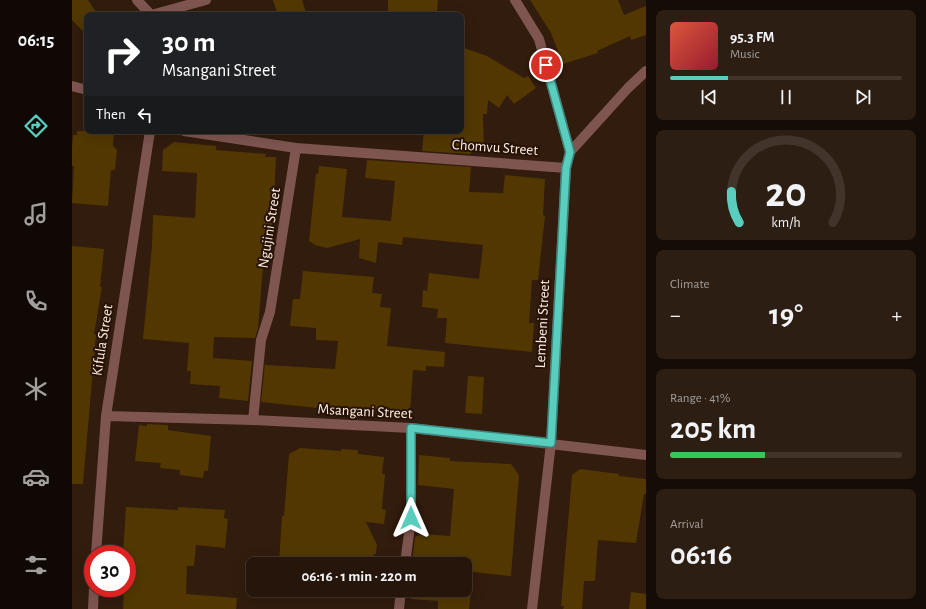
<!DOCTYPE html>
<meta charset="utf-8">
<style>
:root{--surface:#25150a;--page:#2d1e13;--text:#f1f3f6;--muted:#a39f9c;--line:#42342b;--accent:#59cebf}
body{margin:0;font-family:"Alegreya Sans",sans-serif;background:var(--page);color:var(--text);height:100vh;display:flex;flex-direction:column;font-size:15px;white-space:nowrap}
*{box-sizing:border-box;margin:0}
p{font-size:13px;color:var(--muted)}
.icon{flex:none;width:22px;height:22px;fill:none;stroke:currentColor;stroke-width:2;stroke-linecap:round;stroke-linejoin:round}
.map{position:relative;flex:1;overflow:hidden}
.side{display:flex;flex-direction:column;gap:10px;padding:10px;background:#140c06;width:280px}
.side>*{flex:none}
.guide{position:absolute;left:12px;top:12px;width:380px;height:122px;border-radius:8px;box-shadow:0 4px 16px #0002,0 0 0 1px var(--line);background:#202124;color:#fff;overflow:hidden}
.speed{position:absolute;left:12px;top:545px;display:flex;gap:8px;font-size:20px;font-weight:700;text-align:center}
.speed>*{display:grid;place-content:center;width:52px;height:52px;border-radius:50%;background:var(--surface);box-shadow:0 4px 16px #0002,0 0 0 1px var(--line);line-height:1}
.speed .limit{border:6px solid #d22;background:#fff;color:#111}
.pin{position:absolute;display:grid;place-items:center;width:34px;height:34px;color:#fff;margin:-17px;border:2px solid #fff;border-radius:50%;box-shadow:0 1px 4px #0007}
.me{position:absolute;width:44px;margin:-22px;rotate:0deg;stroke-linejoin:round;filter:drop-shadow(0 0 3px #0008)}
.turn{display:flex;align-items:center;gap:14px;height:84px;padding:0 12px;font-size:18px}
.turn .icon{width:52px;height:52px;stroke-width:2.5}
.turn b{display:block;font-size:28px;line-height:34px}
.then{display:flex;align-items:center;height:38px;padding:0 12px;background:#0003;gap:8px;font-size:15px}
.big{font-size:30px;font-weight:700;line-height:1.1}
.side .tile{flex:1;display:flex;flex-direction:column;justify-content:center;gap:6px;min-width:0;padding:0 14px;border-radius:8px;background:var(--page)}
.side .dial{align-items:center;gap:0}
.dial svg{height:104px;overflow:visible;fill:none;stroke:var(--line);stroke-width:7;stroke-linecap:round;text-anchor:middle}
.dial text{fill:var(--text);stroke:none}
.song{display:flex;align-items:center;gap:12px}
.cover{width:48px;height:48px;border-radius:6px;background:linear-gradient(135deg,hsl(10 70% 55%),hsl(350 70% 35%))}
.played{height:4px;border-radius:2px;background:linear-gradient(90deg,var(--accent) 25%,var(--line) 25%)}
.keys{display:flex;justify-content:space-around;direction:ltr}
.heat{display:flex;justify-content:space-between;align-items:center;font-size:22px;direction:ltr}
.charge{height:6px;border-radius:3px;background:linear-gradient(90deg,#34c759 41%,var(--line) 0)}
.trip{position:absolute;left:174px;top:557px;width:226px;height:40px;border-radius:8px;background:var(--surface);box-shadow:0 4px 16px #0002,0 0 0 1px var(--line);font-weight:700;line-height:40px;text-align:center}
main{display:flex;flex:1;min-height:0}
.tab-bar{display:flex;flex-direction:column;width:72px;justify-content:space-around;align-items:center;background:#0f0804;color:var(--muted)}
.tab-bar .icon{width:28px;height:28px}
.tab-bar .on{color:var(--accent)}
.tab-bar b{font-size:18px;color:var(--text)}
.map>svg:first-child{display:block}
.building{fill:#523800}
.lines{fill:none;stroke-linecap:round;stroke-linejoin:round}
.minor{stroke:#7f5550;stroke-width:10}
.route-casing{stroke:#3a867c;stroke-width:10}
.route{stroke:#59cebf;stroke-width:7}
.labels{text-anchor:middle;stroke-width:4;stroke-linejoin:round;paint-order:stroke}
.street-label{font-size:15px;fill:#feefe5;stroke:#271205}
</style>
<main>
<nav class="tab-bar">
<b>06:15</b>
<svg class="icon on" aria-label="directions" viewBox="0 0 24 24"><path d="M12 3l9 9-9 9-9-9zM9 14v-3h6M13 9l2 2-2 2"/></svg>
<svg class="icon" aria-label="music" viewBox="0 0 24 24"><path d="M9 18V5l10-2v13"/><circle cx="6" cy="18" r="3"/><circle cx="16" cy="16" r="3"/></svg>
<svg class="icon" aria-label="phone" viewBox="0 0 24 24"><path d="M5 4h4l2 5-3 2q2 4 5 5l2-3 5 2v4C11 20 4 13 5 4z"/></svg>
<svg class="icon" aria-label="climate" viewBox="0 0 24 24"><path d="M12 3v18M4 7l16 10M4 17L20 7"/></svg>
<svg class="icon" aria-label="car" viewBox="0 0 24 24"><path d="M5 17H2v-5l4-1 3-4h7l3 4 3 1v5h-3M9 17h6M6 11h13"/><circle cx="7" cy="17" r="2"/><circle cx="17" cy="17" r="2"/></svg>
<svg class="icon" aria-label="filters" viewBox="0 0 24 24"><path d="M4 7h16M4 17h16"/><circle cx="9" cy="7" r="2"/><circle cx="15" cy="17" r="2"/></svg>
</nav>
<div class="map">
<svg width="574" height="609" viewBox="0 0 574 609">
<rect width="100%" height="100%" fill="#311c0d"/>
<path class="building" d="M0,0H16L26,15H15V35L0,20Z
M201,0H230L235,15H206Z
M316,0H366L365,15H316Z
M458,0H546L552,15L574,6V35L559,40L558,36L525,51L526,53L491,64L479,33Z
M389,47L415,56L452,78L456,76L464,88L442,104L435,95L427,108L416,100L415,114H411L412,148H400L399,154L350,151L352,131H389Z
M5,131H42L41,146L45,150L43,170H39L36,206L0,203L2,166H0V148L1,135H5Z
M102,142L144,146V150L194,154L193,157H204L201,220L194,265L189,267H191L186,328L183,338L142,337L141,358L180,361L176,401L147,398L148,386L118,384L119,371H115L117,343L71,339L80,246L81,215L123,218L125,173L90,171L91,150Z
M295,160L399,167L397,192L431,193L433,175L473,179L471,215L473,216L466,280H460L457,323H462L460,352L373,343L375,318H365L366,309L350,307L351,290L355,291L357,273L407,279L411,245L331,237L330,245L306,242L304,263L287,258L288,239L255,248L243,245L237,241L244,174H246L247,166L275,169L270,217L319,221L323,181L293,178Z
M0,246L32,249L28,287H30L22,334L24,335L11,484H0Z
M231,271L302,277L300,293L310,294L308,307L319,308L315,346L373,352L372,367L354,366V371L341,370L338,412L305,409H255L189,402L193,363L194,365L263,369L266,341L244,340V328L218,326L221,299H228Z
M396,376L412,377L410,414L393,413Z
M75,424L96,425V430L139,436L136,471H132L131,478L108,475V470L88,468L89,463L63,461L67,425L75,426Z
M228,448L269,451V449L286,450V454L312,457L310,474H313L310,509L314,510L312,524L294,522L305,545L304,553L290,564H207L210,516H212L217,454Z
M347,455L378,458V461L439,464L447,475L439,576L401,572L397,609H366V601L339,599L340,590H393V564H340L343,537L349,534L378,536L382,489L346,485Z
M508,469L547,474V476L574,479V494H572L564,543L526,540L523,581H512L510,609H491L492,606H489L500,475Z
M54,507L106,510V507L153,510L152,518L156,519L153,548L124,545L122,566H115L114,594L165,598L164,609H51L52,588H55V554H51Z
M212,590H255V593Z
M559,592L574,594V609H557Z"/>
<g class="lines">
<path class="minor" d="M65,0L79,15L134,0
M443,0L467,39L498,152
M0,86L15,90
M112,131L224,148L494,168
M34,416L181,420L339,428L574,455
M181,420L189,340L198,312L224,148
M24,554L34,416L78,131
M333,564L339,518V428
M21,609L22,588
M327,609L329,590
M460,609L479,443L494,168L498,152L556,88L574,71"/>
</g>
<g class="lines">
<defs>
<path id="route" d="M339,518V428L479,443L494,168L498,152L474,65"/>
</defs>
<use href="#route" class="route-casing"/>
<use href="#route" class="route"/>
</g>
<g class="labels">
<g class="street-label">
<text transform="translate(423 147) rotate(4)" y="5">Chomvu Street</text>
<text transform="translate(197 228) rotate(-81)" y="5">Ngujini Street</text>
<text transform="translate(470 324) rotate(-87)" y="5">Lembeni Street</text>
<text transform="translate(30 340) rotate(-81)" y="5">Kifula Street</text>
<text transform="translate(293 411) rotate(3)" y="5">Msangani Street</text>
</g>
</g>
</svg>
<div class="speed"><div class="limit">30</div></div>
<div class="pin" style="left:474px;top:65px;background:#d93025"><svg class="icon" aria-label="arrive" viewBox="0 0 24 24"><path d="M6 21V4h12l-3 4 3 4H6"/></svg></div>
<svg class="me" style="left:339px;top:518px" viewBox="-20 -20 40 40"><path d="M0-17L14 15 0 8-14 15z" fill="#59cebf" stroke="#fff" stroke-width="4"/></svg>
<div class="trip">06:16 · 1 min · 220 m</div>
<div class="guide">
<div class="turn"><svg class="icon" aria-label="right" viewBox="0 0 24 24"><path d="M7 20v-9h11M14 6l5 5-5 5"/></svg><div><b>30 m</b>Msangani Street</div></div>
<div class="then">Then<svg class="icon" aria-label="left" viewBox="0 0 24 24"><path d="M17 20v-9H6M10 6l-5 5 5 5"/></svg></div>
</div>
</div>
<section class="side">
<div class="tile">
<div class="song"><i class="cover"></i><div><b>95.3 FM</b><p>Music</p></div></div>
<div class="played"></div>
<div class="keys"><svg class="icon" aria-label="previous" viewBox="0 0 24 24"><path d="M18 5L8 12l10 7zM5 5v14"/></svg><svg class="icon" aria-label="pause" viewBox="0 0 24 24"><path d="M8 5v14M16 5v14"/></svg><svg class="icon" aria-label="next" viewBox="0 0 24 24"><path d="M6 5l10 7-10 7zM19 5v14"/></svg></div>
</div>
<div class="tile dial"><svg viewBox="0 0 100 80">
<path d="M14 69A42 42 0 1 1 86 69"/>
<path d="M14 69A42 42 0 0 1 8 45" stroke="#59cebf"/>
<text x="50" y="56" font-size="32" font-weight="700">20</text>
<text x="50" y="72" font-size="11">km/h</text>
</svg></div>
<div class="tile"><p>Climate</p>
<div class="heat"><a>−</a><b class="big">19°</b><a>+</a></div>
</div>
<div class="tile"><p>Range · 41%</p><b class="big">205 km</b><div class="charge"></div></div>
<div class="tile"><p>Arrival</p><b class="big">06:16</b></div>
</section>
</main>
